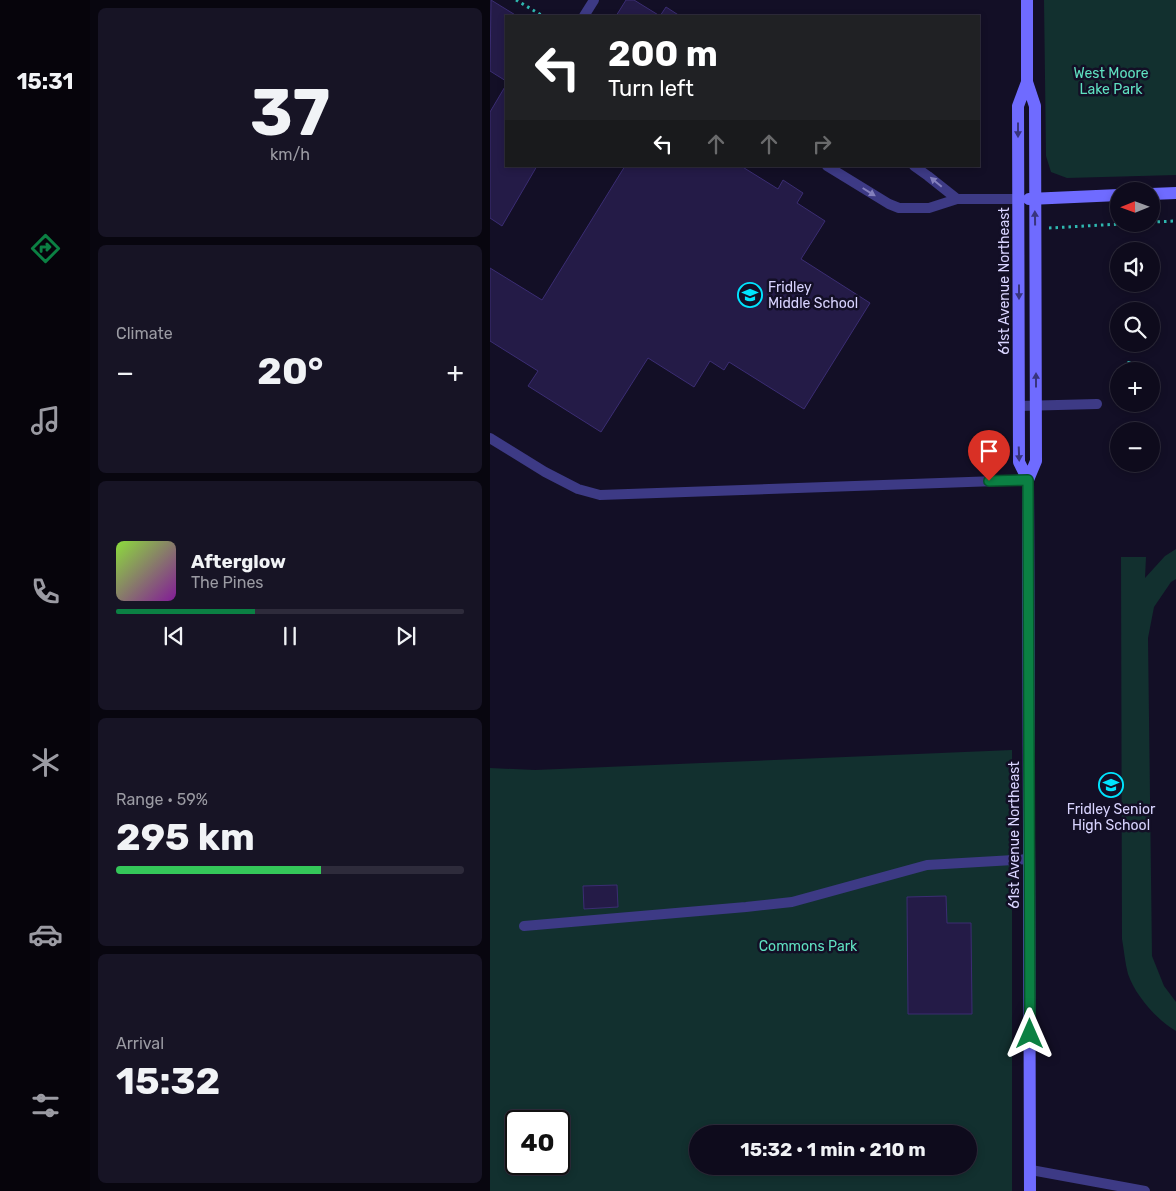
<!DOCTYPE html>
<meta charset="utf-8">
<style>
:root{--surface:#0e0b1c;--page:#171425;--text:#f1f3f6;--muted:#9b9ba3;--line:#2e2b3b;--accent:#0b8043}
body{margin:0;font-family:Rubik,sans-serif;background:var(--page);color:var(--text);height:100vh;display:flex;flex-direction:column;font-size:19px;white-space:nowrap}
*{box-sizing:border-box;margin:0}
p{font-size:16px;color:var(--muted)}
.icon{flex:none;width:28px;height:28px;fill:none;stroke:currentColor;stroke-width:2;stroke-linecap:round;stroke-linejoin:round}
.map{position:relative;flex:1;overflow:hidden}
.details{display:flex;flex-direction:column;gap:8px;padding:8px;background:#08060f;width:400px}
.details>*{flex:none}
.banner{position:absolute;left:15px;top:15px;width:475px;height:152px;border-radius:0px;box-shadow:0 2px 8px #0003,0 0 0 1px var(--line);background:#202124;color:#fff;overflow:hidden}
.needle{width:32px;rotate:269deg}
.tools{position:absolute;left:620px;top:182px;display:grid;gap:10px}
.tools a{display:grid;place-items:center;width:50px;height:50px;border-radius:50%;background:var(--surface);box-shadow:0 2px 8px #0003,0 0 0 1px var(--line);font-size:25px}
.speed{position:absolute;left:15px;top:1110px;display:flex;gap:10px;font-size:25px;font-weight:700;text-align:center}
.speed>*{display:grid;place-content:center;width:65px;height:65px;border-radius:50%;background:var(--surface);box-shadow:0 2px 8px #0003,0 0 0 1px var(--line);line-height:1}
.speed .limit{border:2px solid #111;border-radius:8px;background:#fff;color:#111}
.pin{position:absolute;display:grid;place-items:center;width:42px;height:42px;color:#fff;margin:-51px -21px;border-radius:50% 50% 50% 0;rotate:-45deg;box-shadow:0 0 5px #0007}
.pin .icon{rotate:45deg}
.me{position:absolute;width:55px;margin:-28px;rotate:0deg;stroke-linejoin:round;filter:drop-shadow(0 0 4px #0008)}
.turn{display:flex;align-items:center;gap:18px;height:105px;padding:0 20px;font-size:22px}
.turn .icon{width:65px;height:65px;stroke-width:2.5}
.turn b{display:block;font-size:35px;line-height:42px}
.lanes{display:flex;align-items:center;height:48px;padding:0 20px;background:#0003;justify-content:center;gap:25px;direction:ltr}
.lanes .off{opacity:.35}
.big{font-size:38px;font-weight:700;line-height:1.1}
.details .widget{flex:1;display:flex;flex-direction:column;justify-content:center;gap:8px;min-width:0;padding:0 18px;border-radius:8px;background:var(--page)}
.details .dial{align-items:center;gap:0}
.dial b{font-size:65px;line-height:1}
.song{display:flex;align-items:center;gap:15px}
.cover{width:60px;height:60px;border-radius:8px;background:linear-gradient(135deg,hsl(90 70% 55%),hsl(290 70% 35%))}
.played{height:5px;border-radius:2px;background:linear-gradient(90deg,var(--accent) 40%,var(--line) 40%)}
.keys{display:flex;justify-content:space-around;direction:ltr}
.heat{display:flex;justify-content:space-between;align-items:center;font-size:28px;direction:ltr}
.charge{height:8px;border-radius:4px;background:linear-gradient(90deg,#34c759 59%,var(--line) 0)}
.trip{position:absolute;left:199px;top:1125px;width:288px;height:50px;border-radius:25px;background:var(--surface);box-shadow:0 2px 8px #0003,0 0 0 1px var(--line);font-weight:700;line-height:50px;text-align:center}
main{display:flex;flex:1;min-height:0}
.tabs{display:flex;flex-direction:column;width:90px;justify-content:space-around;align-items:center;background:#06040b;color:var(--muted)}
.tabs .icon{width:35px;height:35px}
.tabs .current{color:var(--accent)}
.tabs b{font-size:22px;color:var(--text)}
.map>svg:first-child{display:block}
.green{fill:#12302f;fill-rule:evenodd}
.building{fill:#241b47;stroke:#3b2d73}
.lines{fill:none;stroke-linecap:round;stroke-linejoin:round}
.path{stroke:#2fb8b0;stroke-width:3;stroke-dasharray:2.5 4;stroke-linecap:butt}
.lane{stroke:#3d3a85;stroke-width:10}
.secondary{stroke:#6f6bff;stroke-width:12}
.oneway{fill:#38347d}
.oneway2{fill:#837fbc}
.route-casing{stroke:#07532c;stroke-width:12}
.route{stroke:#0b8043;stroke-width:9}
.labels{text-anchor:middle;stroke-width:5;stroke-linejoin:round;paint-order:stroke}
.park-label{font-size:14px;fill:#5fe0c0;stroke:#130f26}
.street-label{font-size:14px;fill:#d9d4ff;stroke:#130f26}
.poi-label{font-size:14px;fill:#d9d4ff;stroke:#130f26;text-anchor:start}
</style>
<main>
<nav class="tabs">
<b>15:31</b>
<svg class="icon current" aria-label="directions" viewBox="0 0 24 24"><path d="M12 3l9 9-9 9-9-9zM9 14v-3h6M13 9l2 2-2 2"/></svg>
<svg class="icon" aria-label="music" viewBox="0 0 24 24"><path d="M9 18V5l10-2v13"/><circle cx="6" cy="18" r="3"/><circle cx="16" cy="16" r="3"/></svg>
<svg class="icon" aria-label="phone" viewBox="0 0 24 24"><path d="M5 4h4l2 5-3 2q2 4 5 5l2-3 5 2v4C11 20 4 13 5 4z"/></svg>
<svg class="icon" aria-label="climate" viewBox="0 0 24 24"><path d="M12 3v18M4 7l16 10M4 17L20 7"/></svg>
<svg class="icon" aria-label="car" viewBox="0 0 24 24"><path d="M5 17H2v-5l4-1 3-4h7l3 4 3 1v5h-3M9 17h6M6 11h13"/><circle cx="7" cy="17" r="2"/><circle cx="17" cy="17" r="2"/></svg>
<svg class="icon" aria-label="filters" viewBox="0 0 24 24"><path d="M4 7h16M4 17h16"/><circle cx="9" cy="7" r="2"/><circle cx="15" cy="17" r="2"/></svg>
</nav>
<section class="details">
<div class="widget dial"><b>37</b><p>km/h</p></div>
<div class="widget"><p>Climate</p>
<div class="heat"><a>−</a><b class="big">20°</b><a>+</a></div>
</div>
<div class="widget">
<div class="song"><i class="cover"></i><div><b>Afterglow</b><p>The Pines</p></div></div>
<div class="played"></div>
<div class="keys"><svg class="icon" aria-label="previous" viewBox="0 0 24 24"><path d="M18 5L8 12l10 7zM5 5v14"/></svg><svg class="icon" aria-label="pause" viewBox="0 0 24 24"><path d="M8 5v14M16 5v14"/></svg><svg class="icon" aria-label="next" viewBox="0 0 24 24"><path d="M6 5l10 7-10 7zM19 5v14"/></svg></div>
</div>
<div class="widget"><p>Range · 59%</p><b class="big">295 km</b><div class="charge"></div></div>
<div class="widget"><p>Arrival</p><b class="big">15:32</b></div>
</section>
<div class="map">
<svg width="686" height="1191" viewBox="0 0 686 1191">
<rect width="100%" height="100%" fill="#130f26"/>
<path class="green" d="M554,0H686V175L577,178L561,172L556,156Z
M686,549V579L681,582L664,607L658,638L662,956L674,986L686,1002V1031C667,1020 645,995 638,974C635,963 634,950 632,939L631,557H656L655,578L675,556Z
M522,750V1191H0V768L45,770ZM26,1121H69V1164H26ZM208,1134H478V1166H208Z"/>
<path class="building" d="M1,0L27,16H16V81L0,71Z
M136,0H144L170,16H126Z
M176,7L190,16H170Z
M16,85V166H47L12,226L0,218V112Z
M135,166H251L288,189L293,180L313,193L307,203L335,221L311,259L380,303L314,409L239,362L234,370L220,361L204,387L158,358L111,432L38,386L48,371L0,341V268L52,300Z
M127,885L128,907L94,909L93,886Z
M456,896L457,923H481L482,1014H418L417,897Z"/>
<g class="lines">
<path class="path" d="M26,0L53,16
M661,222L686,221
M559,228L631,224
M639,361V371"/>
<path class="lane" d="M94,16L104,0
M337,166L399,204L409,208H439L467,199H528
M424,166L438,176L467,199
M529,406L607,404
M0,438L55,472L88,489L110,495L538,480
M34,926L256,907L302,902L437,865L539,859
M541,1170L655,1191"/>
<path class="secondary" d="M537,0V82L545,106L546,461L538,480
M537,82L528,106L529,462L538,480L540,1191
M661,194L686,193
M539,199L629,195"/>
</g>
<defs><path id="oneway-solid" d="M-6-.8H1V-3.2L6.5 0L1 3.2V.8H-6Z" transform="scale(1.25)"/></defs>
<g class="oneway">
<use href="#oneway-solid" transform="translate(528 130) rotate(90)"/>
<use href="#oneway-solid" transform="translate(545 218) rotate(-91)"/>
<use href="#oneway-solid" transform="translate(529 292) rotate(90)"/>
<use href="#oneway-solid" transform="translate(546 380) rotate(-90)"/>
<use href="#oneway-solid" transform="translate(529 454) rotate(88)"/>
</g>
<g class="oneway2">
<use href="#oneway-solid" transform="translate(446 182) rotate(-140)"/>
<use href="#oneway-solid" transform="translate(379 192) rotate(32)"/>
</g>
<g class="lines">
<defs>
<path id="route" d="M499,481L538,480L540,1034"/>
</defs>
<use href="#route" class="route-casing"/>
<use href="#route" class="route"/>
</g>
<defs>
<symbol id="school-ring" viewBox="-11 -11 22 22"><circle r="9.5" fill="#130f26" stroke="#00e5ff" stroke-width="1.5"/><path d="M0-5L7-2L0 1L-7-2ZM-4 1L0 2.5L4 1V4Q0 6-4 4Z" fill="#00e5ff"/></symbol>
</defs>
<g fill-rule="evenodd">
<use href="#school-ring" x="246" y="281" width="28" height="28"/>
<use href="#school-ring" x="607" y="771" width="28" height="28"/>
</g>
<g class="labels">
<g class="park-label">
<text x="621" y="78">West Moore<tspan x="621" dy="16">Lake Park</tspan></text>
<text x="318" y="951">Commons Park</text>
</g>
<g class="street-label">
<text transform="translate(514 281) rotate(-90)" y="5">61st Avenue Northeast</text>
<text transform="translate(524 835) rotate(-90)" y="5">61st Avenue Northeast</text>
</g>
<g class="poi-label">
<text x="278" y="292">Fridley<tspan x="278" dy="16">Middle School</tspan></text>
<text x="621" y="814" text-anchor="middle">Fridley Senior<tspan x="621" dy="16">High School</tspan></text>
</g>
</g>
</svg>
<div class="tools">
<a><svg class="needle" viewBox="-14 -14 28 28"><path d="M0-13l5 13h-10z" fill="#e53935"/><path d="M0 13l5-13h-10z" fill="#9b9ba3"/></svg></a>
<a><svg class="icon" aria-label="sound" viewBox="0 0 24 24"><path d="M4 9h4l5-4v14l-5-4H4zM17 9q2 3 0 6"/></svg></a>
<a><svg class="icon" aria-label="search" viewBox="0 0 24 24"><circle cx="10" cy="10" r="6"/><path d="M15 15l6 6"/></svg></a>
<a>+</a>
<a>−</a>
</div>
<div class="speed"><div class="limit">40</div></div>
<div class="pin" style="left:499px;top:481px;background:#d93025"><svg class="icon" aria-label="arrive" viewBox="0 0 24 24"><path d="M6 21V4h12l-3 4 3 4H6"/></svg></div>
<svg class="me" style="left:540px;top:1034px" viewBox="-20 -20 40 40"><path d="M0-17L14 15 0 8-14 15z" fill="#0b8043" stroke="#fff" stroke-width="4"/></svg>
<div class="trip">15:32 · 1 min · 210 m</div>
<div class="banner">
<div class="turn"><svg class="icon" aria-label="left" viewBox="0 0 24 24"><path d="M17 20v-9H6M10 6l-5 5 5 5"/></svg><div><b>200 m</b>Turn left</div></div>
<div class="lanes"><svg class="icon" aria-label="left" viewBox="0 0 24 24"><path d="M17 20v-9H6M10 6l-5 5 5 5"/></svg><svg class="icon off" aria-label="ahead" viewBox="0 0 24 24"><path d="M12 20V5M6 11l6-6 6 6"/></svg><svg class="icon off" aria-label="ahead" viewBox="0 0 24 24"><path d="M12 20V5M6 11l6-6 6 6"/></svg><svg class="icon off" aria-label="right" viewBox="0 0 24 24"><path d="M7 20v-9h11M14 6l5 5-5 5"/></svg></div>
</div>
</div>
</main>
